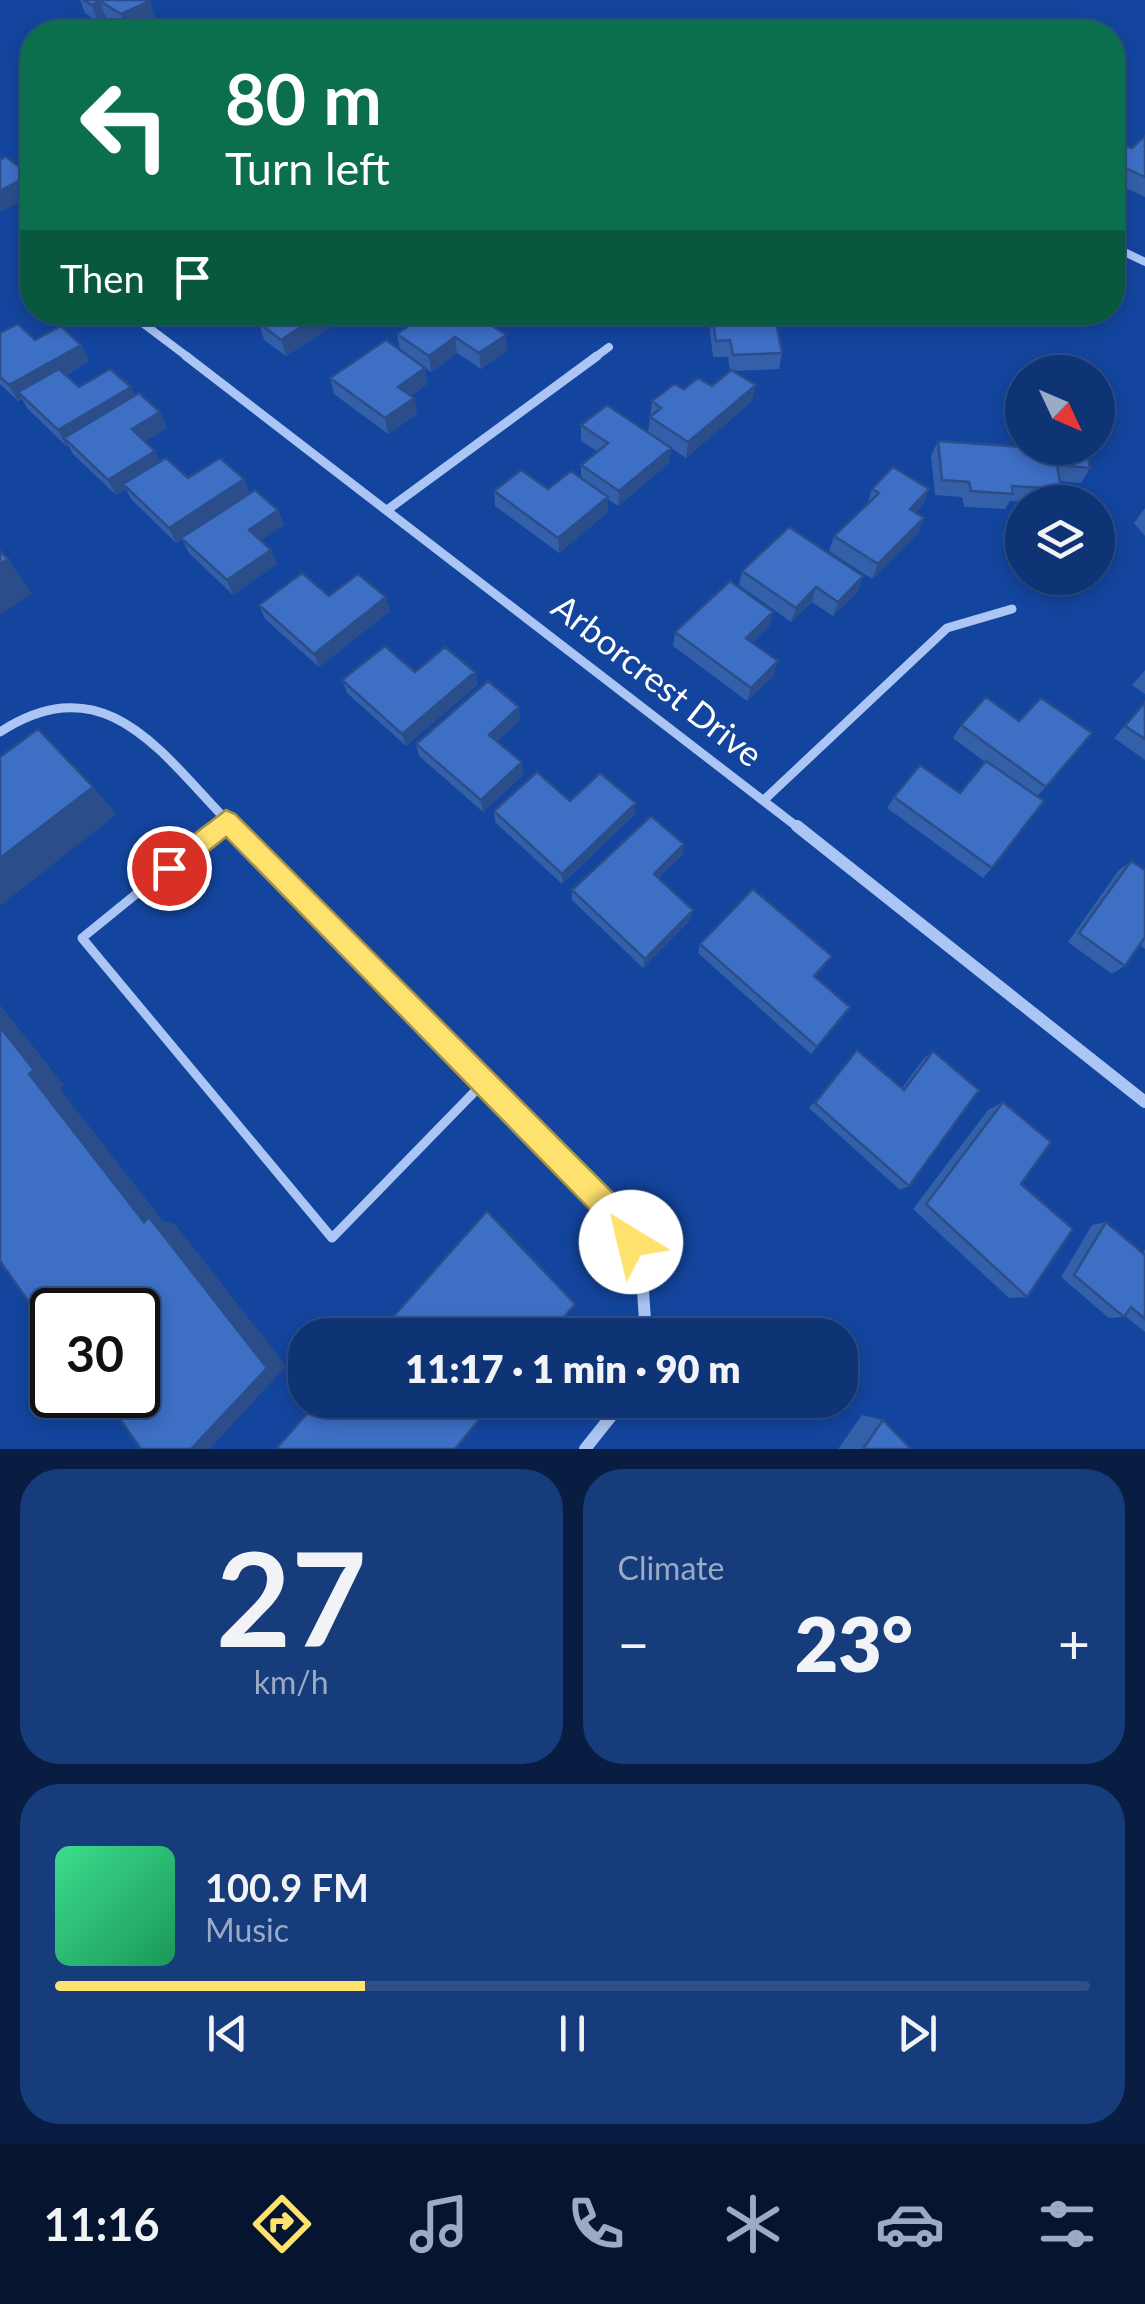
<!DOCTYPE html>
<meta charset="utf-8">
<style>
:root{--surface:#0e3476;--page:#173c7b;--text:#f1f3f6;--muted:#9baac5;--line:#2e4f88;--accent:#ffe16e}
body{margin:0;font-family:Lato,sans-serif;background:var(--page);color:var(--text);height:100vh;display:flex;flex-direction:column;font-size:38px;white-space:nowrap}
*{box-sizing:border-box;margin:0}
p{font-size:32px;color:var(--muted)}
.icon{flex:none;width:55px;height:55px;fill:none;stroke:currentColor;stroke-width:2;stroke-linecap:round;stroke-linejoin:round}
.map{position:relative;height:1449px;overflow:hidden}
.details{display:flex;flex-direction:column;gap:20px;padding:20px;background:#081d41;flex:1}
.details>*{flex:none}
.guide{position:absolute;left:20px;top:20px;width:1105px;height:305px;border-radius:40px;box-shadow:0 5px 15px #0003,0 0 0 2px var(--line);background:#0b6e4f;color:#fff;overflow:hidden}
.needle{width:65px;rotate:134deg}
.buttons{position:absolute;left:1005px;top:355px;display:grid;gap:20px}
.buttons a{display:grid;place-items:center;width:110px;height:110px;border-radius:50%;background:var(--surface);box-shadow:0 5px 15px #0003,0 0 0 2px var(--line);font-size:50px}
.speed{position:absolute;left:30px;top:1288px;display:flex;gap:20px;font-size:50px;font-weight:700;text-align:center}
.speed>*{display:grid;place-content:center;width:130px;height:130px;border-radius:50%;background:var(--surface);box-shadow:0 5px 15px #0003,0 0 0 2px var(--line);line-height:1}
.speed .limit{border:5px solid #111;border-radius:15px;background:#fff;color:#111}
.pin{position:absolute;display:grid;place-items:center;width:85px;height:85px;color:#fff;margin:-42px;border:5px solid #fff;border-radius:50%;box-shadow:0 2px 10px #0007}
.me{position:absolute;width:110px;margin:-55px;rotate:324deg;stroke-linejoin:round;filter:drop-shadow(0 0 8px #0008)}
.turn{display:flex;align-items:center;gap:35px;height:210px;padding:0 40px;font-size:45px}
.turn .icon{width:130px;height:130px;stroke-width:2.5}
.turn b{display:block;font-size:70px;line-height:85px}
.then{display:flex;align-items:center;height:95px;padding:0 40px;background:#0003;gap:20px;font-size:38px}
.big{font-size:75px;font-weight:800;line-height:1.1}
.details .card{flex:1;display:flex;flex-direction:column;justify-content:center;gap:15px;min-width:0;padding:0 35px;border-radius:40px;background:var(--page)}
.details .dial{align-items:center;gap:0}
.dial b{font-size:130px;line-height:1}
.song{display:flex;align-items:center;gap:30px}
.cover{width:120px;height:120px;border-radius:15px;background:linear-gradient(135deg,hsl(150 70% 55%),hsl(150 70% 35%))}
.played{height:10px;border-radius:5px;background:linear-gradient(90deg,var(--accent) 30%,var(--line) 30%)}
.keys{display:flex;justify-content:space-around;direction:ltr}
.heat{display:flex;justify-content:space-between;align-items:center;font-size:55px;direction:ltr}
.details .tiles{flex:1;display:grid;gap:20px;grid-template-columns:1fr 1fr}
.card:last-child{grid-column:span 2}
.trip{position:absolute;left:288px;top:1318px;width:570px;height:100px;border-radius:40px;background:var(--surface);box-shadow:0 5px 15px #0003,0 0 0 2px var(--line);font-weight:800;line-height:100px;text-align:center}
.dock{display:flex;height:160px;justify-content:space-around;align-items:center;background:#06152f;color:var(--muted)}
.dock .icon{width:70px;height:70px}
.dock .active{color:var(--accent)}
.dock b{font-size:45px;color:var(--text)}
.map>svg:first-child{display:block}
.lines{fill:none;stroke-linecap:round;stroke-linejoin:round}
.service-far1{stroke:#abc6f4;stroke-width:8}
.service{stroke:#abc6f4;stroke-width:9}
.minor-far2{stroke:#abc6f4;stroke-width:8}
.minor-far1{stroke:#abc6f4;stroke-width:9}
.minor{stroke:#abc6f4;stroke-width:12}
.wall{fill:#345fa9}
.shaded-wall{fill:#2b4e8a}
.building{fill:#3d6fc5;stroke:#2b4e8a;stroke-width:2.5}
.route{fill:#ffe16e;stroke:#a69248;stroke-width:2.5}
.labels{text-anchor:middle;stroke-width:10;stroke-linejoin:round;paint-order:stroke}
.street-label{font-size:35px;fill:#fff;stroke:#13459e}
</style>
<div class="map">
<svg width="1145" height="1449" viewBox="0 0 1145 1449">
<rect width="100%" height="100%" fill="#13459e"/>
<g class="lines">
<path class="service-far1" d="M217,829L227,821"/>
<path class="service" d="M220,826L82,938L332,1238L484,1082"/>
<path class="minor-far2" d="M1112,246L1145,262
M128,312L189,358
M594,358L609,347"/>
<path class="minor-far1" d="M186,356L800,829
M390,508L597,356
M0,732C109,662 164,758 235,829
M765,799L947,628L1012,609"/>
<path class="minor" d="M232,826L621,1221L642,1276L646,1335
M797,826L1145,1102
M585,1449L624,1400"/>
</g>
<path class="wall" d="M80,0H149L155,18L127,31L106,18L98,22L85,13Z
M1145,136V197L1112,182V139L1132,148Z
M348,312L349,315L286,356L264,340L259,323L268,317L261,313Z
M429,312H481L476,316L507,351L481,369L457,353L431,372L415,361L425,368L427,384L411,396L414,398L417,414L388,434L334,394L330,378L400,350L397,334Z
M719,312H774L782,353L779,369L732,371L752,401L686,458L671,448L669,463L618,506L608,499V512L559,553L495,506L494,491L548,489L581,478V465L598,452L581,441V425L648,433L652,401L684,389L712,386L730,371L728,357H713L710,332L712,316H719Z
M1014,312H1052L1041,325Z
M0,333L35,340L81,345L89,361L66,375L79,387L135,396L160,412L167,428L145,441L160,461L188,478L244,479L249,493L278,510L284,525L261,540L271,550L277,564L233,595L189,553L182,539L176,543L131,499L126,489L116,495L73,454L68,445L66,446L27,408L22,399L18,401L0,384Z
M938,441L1038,448H1086L1090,468L1081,483L1060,481L1061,489L1053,502L1010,501L1005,509L964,507L962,497L935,495L931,456Z
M872,489H929L923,504L915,512L924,518L918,533L872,579L829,551L834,536L867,505Z
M1145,508V536L1134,523Z
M742,571L863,576L858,591L833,616L812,602L791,622L739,585Z
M329,596L386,597L390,611L319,667L265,619L259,605Z
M773,612L769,626L752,643L774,675L747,701L673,646L675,632Z
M1145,670V694L1132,685Z
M415,672H475L477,685L406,746L347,693L342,680Z
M1145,702V760L1114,738Z
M520,720L497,741L523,775L483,812L419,756L416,744Z
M1019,721L1092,733L1037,797L992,868L983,878L887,808L894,797L960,793L985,762L953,738L961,725Z
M570,801L636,803L634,815L562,884L495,822L494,811Z
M684,844L682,855L658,878L693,910L690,920L643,968L572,900V890Z
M1131,861L1145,870V949L1140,945L1125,966L1112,974L1068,942L1118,871Z
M700,944L826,965L815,977L850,1007L811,1054L698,953Z
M857,1050L902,1088L924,1058L933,1051L909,1186L900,1190L809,1108Z
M1003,1102L1021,1184L1027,1297L1009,1298L913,1209L988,1110Z
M1106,1222L1143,1253L1145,1249V1332L1125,1316L1124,1317L1109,1318L1061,1277L1092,1225Z
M862,1415L883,1420L911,1449H838Z"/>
<path class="shaded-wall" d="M100,1L106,18L98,22L92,5Z
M150,1L155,18L127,31L121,14Z
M30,175L32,180V195L0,212V191Z
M324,312H348L349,315L286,356L281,340Z
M1047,312H1052L1041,325Z
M506,335L507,351L481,369L479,353Z
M455,337L457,353L431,372L429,356Z
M81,345L89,361L24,398L18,392L22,399L18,401L9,385Z
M425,368L427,384L401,403L398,387Z
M756,385L752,401L686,458L688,442Z
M131,387L138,403L64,438L68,445L66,446L58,430Z
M414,398L417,414L388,434L385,418Z
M160,412L167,428L139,445L132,429Z
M671,448L669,463L618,506L619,491Z
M155,451L162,466L123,484L126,489L116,495L108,480Z
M244,479L249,495L176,543L169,528Z
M929,489L923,504L904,524L910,509Z
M608,497V512L559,553L558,538Z
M278,510L284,525L255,545L249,530Z
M924,518L918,533L872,579L878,564Z
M271,550L277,564L233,595L227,580Z
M8,559L32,593L0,615V564Z
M863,576L858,591L833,616L838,602Z
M816,587L812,602L791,622L796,608Z
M386,597L390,611L319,667L314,654Z
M773,612L769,626L742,652L746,638Z
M778,661L774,675L747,701L751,688Z
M475,672L477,685L406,746L402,734Z
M519,707L520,720L491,747L489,735Z
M522,762L523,775L483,812L481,800Z
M93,787L117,814L0,906V858Z
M636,803L634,815L562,884V874Z
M684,844L682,855L652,885L654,874Z
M693,910L690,920L643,968L645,959Z
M0,1005L64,1085L60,1089L163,1221L175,1224L286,1366L210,1449H191L144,1222L29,1074L0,1027Z
M495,1400H497L456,1449H455Z"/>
<path class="building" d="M84,0H149L150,1L121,14L100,1L92,5Z
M114,27L123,32H102Z
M1145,136V177L1112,162V139L1132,148Z
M6,157L30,175L0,191V160Z
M276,312H324L281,340L259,323Z
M429,312H471L506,335L479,353L455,337L429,356L397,334Z
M724,312H774L782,353L733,355L730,340L716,341L712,316H725Z
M18,324L35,340L61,326L81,345L9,385L0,377V333Z
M386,340L425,368L398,387L414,398L385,418L330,378Z
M59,369L79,387L110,369L131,387L58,430L18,392Z
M731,370L756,385L688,442L650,417L661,408L652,401L674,384L684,389L698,378L712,386Z
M139,393L160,412L132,429L155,451L108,480L64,438Z
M607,405L671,448L619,491L581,465L608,443L581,425Z
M938,441L1049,449V448H1086L1090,468L1057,465L1061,489L1012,486L1013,494L971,491L969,482L942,480Z
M166,458L188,478L220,458L244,479L169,528L123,484Z
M893,467L929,489L910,509L924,518L878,564L834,536L879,493L872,489Z
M521,470L548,489L571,471L608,497L558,538L494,491Z
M255,490L278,510L249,530L271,550L227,580L181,538Z
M789,527L863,576L838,602L816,587L796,608L742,571Z
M0,551L8,559L0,564Z
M302,573L329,596L358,574L386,597L314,654L259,605Z
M730,581L773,612L746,638L778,661L751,688L675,632Z
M385,646L415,672L445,647L475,672L402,734L342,680Z
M488,681L519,707L489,735L522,762L481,800L416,744Z
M986,697L1019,721L1041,698L1092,733L1046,787L961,725Z
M1145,702V739L1125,726Z
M38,729L93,787L0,858V757Z
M986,761L1044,801L992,868L894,797L920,765L960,793Z
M537,772L570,801L600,773L636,803L562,874L494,811Z
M651,816L684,844L654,874L693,910L645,959L572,890Z
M1131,861L1145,870V937L1125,966L1079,933Z
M753,889L832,956L814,976L850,1007L817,1047L700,944Z
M0,1027L34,1070L29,1074L144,1222L149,1217L267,1368L191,1449H141L103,1395H138V1310H52V1324L50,1322L46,1326L0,1261Z
M857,1050L904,1090L933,1051L979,1090L909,1186L815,1103Z
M1003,1102L1051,1142L1021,1184L1073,1229L1027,1297L926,1204Z
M487,1211L575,1304L549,1335H377Z
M1106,1222L1145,1255V1319L1131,1307L1124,1317L1074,1275Z
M319,1400H495L455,1449H276Z
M883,1420L911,1449H863Z"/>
<path class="route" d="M226,810L235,814L631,1211L645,1242L641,1252L631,1256L620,1252L611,1231L226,837L177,876L169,879L160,876L156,868L160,860Z"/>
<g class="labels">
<g class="street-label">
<text transform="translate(657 681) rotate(38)" y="12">Arborcrest Drive</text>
</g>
</g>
</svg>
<div class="buttons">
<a><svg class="needle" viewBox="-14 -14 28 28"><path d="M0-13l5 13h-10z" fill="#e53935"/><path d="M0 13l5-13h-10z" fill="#9baac5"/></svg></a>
<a><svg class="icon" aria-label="layers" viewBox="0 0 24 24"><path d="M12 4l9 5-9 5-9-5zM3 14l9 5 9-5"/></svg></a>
</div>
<div class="speed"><div class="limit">30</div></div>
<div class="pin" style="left:169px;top:868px;background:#d93025"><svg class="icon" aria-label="arrive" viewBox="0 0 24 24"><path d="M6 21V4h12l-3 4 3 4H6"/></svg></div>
<svg class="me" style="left:631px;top:1242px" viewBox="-20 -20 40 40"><circle r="19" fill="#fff"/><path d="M0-13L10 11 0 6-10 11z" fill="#ffe16e"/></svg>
<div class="trip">11:17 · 1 min · 90 m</div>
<div class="guide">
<div class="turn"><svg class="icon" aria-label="left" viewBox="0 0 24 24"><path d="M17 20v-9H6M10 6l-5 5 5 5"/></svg><div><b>80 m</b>Turn left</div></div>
<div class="then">Then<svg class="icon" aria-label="arrive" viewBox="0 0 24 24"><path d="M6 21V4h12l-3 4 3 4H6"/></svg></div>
</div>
</div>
<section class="details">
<div class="tiles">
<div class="card dial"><b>27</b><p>km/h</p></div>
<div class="card"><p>Climate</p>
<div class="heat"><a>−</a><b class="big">23°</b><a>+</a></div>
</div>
<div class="card">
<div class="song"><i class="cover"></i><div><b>100.9 FM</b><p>Music</p></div></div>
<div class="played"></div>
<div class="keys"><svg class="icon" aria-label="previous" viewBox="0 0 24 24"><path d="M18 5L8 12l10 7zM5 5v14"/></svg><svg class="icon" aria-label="pause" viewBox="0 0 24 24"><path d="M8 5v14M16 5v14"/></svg><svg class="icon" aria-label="next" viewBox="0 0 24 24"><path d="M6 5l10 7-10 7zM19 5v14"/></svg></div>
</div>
</div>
</section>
<nav class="dock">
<b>11:16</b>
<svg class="icon active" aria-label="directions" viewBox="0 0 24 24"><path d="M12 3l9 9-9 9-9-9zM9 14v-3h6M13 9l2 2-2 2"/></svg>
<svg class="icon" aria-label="music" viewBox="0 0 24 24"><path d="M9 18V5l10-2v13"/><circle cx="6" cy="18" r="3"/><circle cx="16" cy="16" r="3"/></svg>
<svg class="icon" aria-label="phone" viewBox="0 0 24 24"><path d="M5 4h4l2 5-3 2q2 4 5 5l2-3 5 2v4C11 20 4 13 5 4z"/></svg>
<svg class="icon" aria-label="climate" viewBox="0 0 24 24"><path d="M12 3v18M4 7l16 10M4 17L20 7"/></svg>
<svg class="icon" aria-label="car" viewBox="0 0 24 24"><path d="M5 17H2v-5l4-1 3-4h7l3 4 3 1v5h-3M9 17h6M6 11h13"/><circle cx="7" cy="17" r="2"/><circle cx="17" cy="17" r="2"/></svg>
<svg class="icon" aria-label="filters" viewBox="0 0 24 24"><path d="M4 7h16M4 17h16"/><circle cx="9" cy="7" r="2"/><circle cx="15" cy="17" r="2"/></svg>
</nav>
